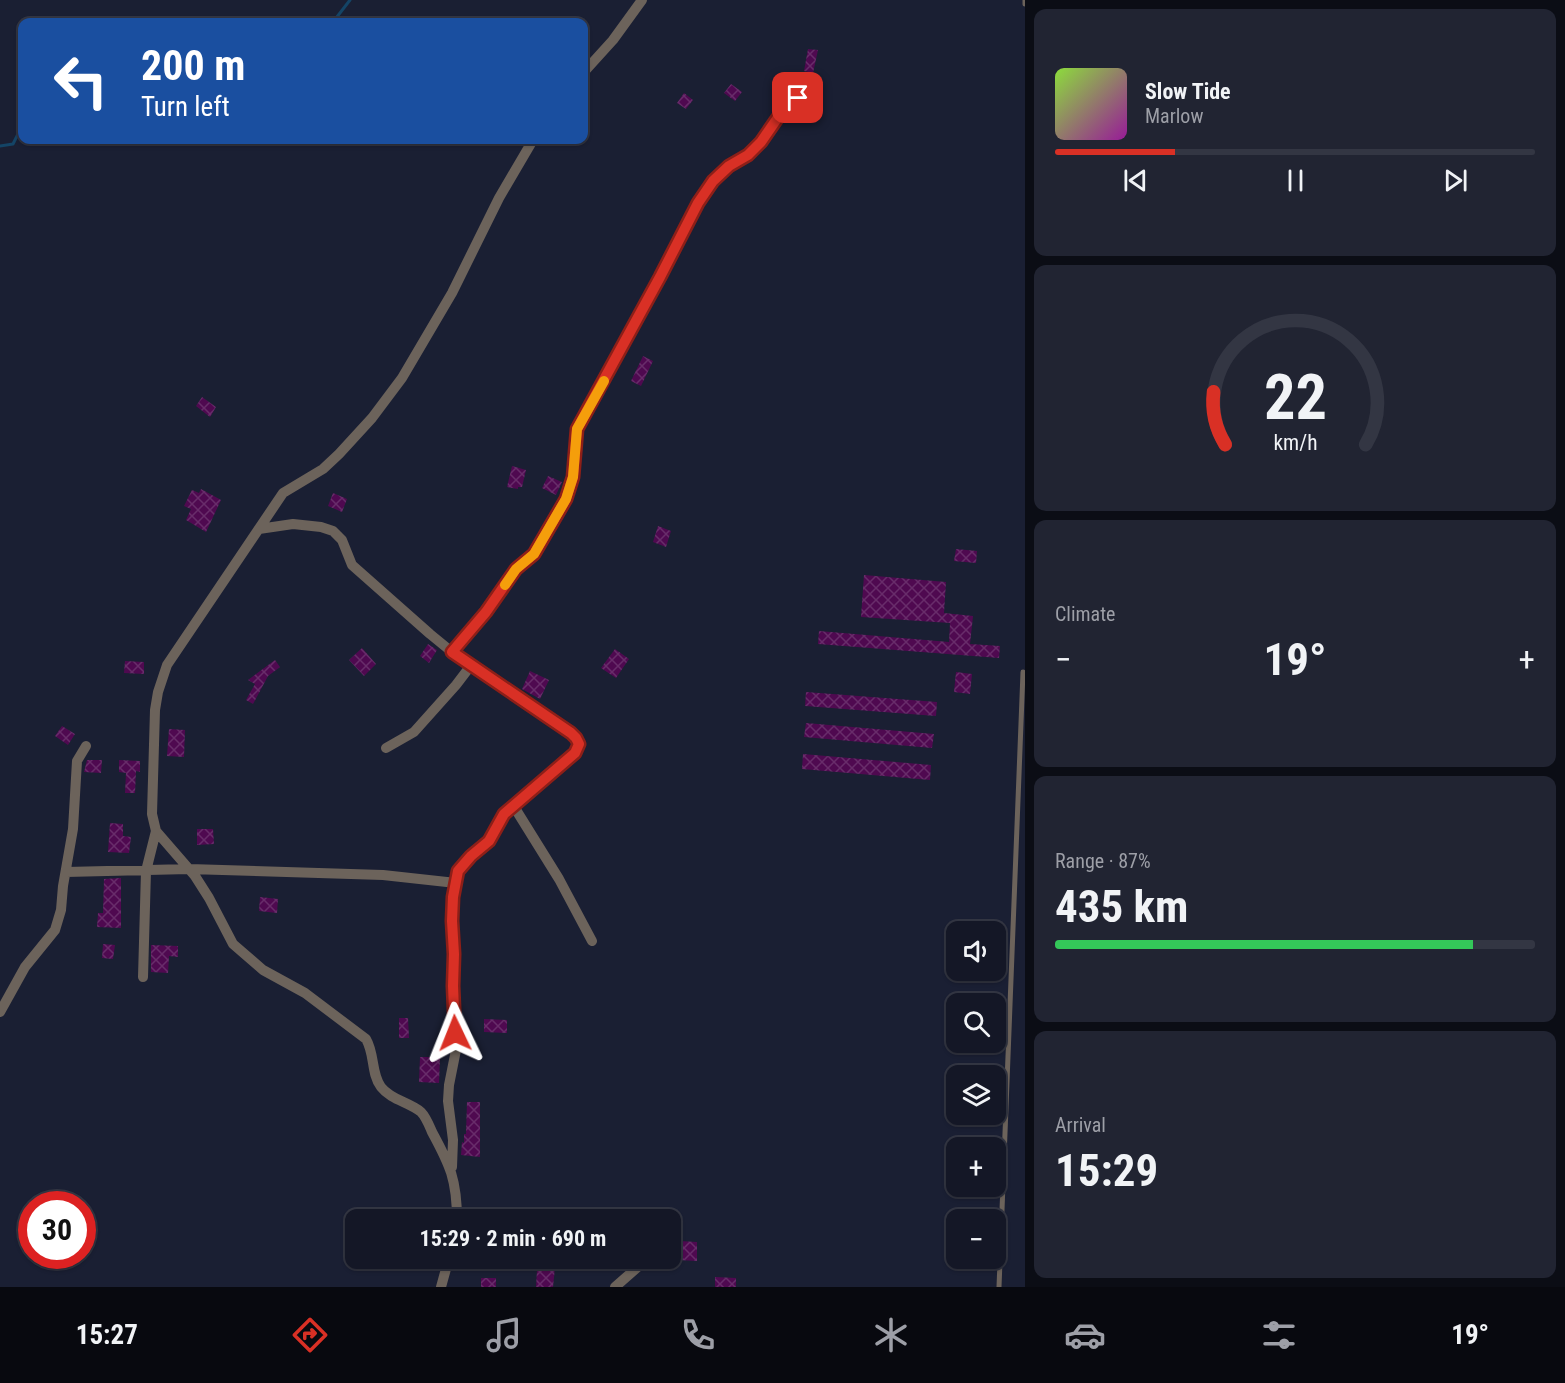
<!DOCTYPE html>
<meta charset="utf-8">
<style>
:root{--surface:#141726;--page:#212432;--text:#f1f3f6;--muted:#9d9fa7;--line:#333643;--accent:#d93025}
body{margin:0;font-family:"Roboto Condensed",sans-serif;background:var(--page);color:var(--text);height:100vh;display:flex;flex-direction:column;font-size:22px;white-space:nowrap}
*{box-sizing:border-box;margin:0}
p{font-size:20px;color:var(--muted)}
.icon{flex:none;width:33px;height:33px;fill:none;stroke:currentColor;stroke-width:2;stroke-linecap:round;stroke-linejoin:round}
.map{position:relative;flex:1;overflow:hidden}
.side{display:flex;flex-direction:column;gap:9px;padding:9px;background:#0b0d15;width:540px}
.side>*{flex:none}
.guide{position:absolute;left:18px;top:18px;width:570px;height:126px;border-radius:12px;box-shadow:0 2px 4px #0004,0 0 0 2px var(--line);background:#1a4fa0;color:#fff;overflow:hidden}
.fabs{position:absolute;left:946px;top:921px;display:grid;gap:12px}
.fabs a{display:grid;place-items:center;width:60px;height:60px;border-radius:12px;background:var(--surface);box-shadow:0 2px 4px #0004,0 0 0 2px var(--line);font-size:30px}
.speed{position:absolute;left:18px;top:1191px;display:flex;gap:12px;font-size:30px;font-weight:700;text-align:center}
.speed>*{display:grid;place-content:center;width:78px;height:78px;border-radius:50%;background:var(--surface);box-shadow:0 2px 4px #0004,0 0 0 2px var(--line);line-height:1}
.speed .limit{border:9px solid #d22;background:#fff;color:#111}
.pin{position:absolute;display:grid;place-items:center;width:51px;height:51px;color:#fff;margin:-26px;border-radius:12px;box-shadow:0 3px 9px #0006}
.me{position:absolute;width:66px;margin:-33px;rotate:358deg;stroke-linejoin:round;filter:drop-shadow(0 0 4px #0008)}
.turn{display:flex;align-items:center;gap:21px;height:126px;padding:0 24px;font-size:27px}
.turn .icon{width:78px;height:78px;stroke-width:2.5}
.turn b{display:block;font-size:42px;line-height:51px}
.big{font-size:45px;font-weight:700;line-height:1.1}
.side .card{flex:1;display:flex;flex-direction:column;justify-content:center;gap:9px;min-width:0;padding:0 21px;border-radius:12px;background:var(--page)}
.side .dial{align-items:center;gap:0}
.dial svg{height:156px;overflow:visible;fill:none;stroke:var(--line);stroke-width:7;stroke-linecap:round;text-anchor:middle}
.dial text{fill:var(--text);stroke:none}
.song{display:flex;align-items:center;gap:18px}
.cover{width:72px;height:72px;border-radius:9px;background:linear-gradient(135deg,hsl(90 70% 55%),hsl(300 70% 35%))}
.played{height:6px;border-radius:3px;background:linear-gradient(90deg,var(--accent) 25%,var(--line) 25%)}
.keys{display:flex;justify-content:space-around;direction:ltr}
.heat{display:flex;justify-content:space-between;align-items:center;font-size:33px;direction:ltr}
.charge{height:9px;border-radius:4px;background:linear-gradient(90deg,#34c759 87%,var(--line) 0)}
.trip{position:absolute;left:345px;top:1209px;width:336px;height:60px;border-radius:12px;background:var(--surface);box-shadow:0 2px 4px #0004,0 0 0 2px var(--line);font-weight:700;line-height:60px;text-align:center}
.dock{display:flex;height:96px;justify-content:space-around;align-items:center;background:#08090f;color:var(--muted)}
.dock .icon{width:42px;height:42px}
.dock .current{color:var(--accent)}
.dock b{font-size:27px;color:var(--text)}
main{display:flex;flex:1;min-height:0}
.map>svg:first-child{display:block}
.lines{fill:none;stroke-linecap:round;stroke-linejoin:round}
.stream{stroke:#144466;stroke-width:3}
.building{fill:url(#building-cross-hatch)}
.lane{stroke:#6c635b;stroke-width:5}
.street{stroke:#6c635b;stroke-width:10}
.route-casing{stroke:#8d1f18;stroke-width:15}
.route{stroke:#d93025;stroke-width:10}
.slow{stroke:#f59e0b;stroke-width:10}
</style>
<main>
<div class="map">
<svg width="1025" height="1287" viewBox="0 0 1025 1287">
<defs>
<pattern id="building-cross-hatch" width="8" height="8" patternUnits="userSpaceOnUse" patternTransform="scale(1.5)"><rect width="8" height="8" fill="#4f0950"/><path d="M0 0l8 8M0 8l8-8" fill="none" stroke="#682c6a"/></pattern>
</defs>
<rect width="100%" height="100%" fill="#1a1f33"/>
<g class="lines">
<path class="stream" d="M333,22L350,0
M0,146L13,144L22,126"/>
</g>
<path class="building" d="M808,49L818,50L813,73L804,71Z
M731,84L742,92L735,101L724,93Z
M684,93L693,100L686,109L677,103Z
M643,356L653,361L641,386L631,381Z
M202,397L216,407L210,417L196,406Z
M512,466L526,470L522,487H518V489L507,487Z
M548,476L562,482L556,495L542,488Z
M201,489L221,500L206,532L186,520L191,509L184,506L192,490L199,493Z
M333,493L347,499L342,512L328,506Z
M658,526L671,531L666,547L653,542Z
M956,549L977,551L976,563L954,561Z
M864,575L946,582L944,613L973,616L970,644L1000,646L999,658L818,644L819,631L949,642L950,623L861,617Z
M428,644L437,650L429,663L420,656Z
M362,648L376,664L364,676L349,660Z
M615,649L629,659L616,678L601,668Z
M275,660L280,667L268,676L253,704L246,700L255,684L248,680Z
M125,661L144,662V674L124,673Z
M530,671L549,680L540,699L522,689Z
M956,672L972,674L970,694L954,692Z
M806,692L937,702L936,716L805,706Z
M806,723L934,734L932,748L804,737Z
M62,726L75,734L68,745L55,736Z
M169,729L185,730L184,757L167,756Z
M803,754L931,765L930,780L802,769Z
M87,760H102L101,773L84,772Z
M119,760L140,761V772L136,771L135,793H125L126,773L119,772Z
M110,823L123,824V836L131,837L129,853L108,852Z
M197,829H213L214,844L197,845Z
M121,878V928L97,927L98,913H103L104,879Z
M260,897L278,899L277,913L259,911Z
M103,944L115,945L113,959L102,958Z
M151,945L178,946V957L169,956L168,973L151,972Z
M399,1018H408L409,1038H399Z
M484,1019L507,1020V1033L484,1032Z
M420,1057H440L439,1083L419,1082Z
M467,1102H480V1157L461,1155L462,1142L464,1143V1134H466Z
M679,1241L697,1242V1261L678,1260Z
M545,1258H556L553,1287H536L537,1270L545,1271Z
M715,1277L736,1278V1287H715Z
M481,1278H496V1287H481Z"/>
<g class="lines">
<path class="lane" d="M1025,0V4
M999,1287L1023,672"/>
<path class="street" d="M584,72L613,40L642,0
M259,529L293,524L321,527L333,531L342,540L352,565L430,634L452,652L571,733L577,738L579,744L575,753L504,814L489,841L471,856L458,871L453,897L452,921L456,1050L449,1085L448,1101L453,1140L452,1167
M452,652L496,599L516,569L534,554L566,499L573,477L577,429L660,277L698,203L713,181L729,166L748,155L761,142L781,113L808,91
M386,748L414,732L456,685L472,664
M513,805L559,879L592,941
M66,872L189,869L383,875L456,883
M143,977L146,871L156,831
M0,1012L25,967L55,930L61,910L63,886L73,829L77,761L86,746
M457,1220C457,1180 450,1165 432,1132C429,1125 426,1117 421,1112C409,1102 391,1100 381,1087C371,1074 375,1054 366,1039L305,993L263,970L233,944L209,898L195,876L156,831L152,814L155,710L158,692L167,665L283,493L323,469L339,454L372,418L402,378L452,293L499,198L533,140
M670,1247L672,1246
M441,1287L449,1258
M615,1287L648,1258"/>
</g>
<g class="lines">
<defs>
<path id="route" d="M455,1033L453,986L454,954L452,921L453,897L458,871L471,856L489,841L504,814L575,753L579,744L576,738L571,733L452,652L486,612L516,569L534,554L566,499L573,477L577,429L660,277L698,203L713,181L729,166L748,155L761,142L781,113L798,98"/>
</defs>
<use href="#route" class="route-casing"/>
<use href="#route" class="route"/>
<path class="slow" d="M505,585L516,569L534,554L566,499L573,477L577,429L604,381"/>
</g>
</svg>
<div class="fabs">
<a><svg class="icon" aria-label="sound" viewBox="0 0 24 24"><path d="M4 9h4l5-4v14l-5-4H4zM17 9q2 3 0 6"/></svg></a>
<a><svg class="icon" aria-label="search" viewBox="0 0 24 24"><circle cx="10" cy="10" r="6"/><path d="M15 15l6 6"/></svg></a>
<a><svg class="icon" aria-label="layers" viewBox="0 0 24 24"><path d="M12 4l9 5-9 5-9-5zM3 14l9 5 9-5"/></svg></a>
<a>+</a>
<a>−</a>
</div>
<div class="speed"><div class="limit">30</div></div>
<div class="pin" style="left:798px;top:98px;background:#d93025"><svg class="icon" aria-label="arrive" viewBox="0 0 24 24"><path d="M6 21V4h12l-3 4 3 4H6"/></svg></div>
<svg class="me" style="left:455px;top:1033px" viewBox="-20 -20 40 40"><path d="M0-17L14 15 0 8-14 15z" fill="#d93025" stroke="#fff" stroke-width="4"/></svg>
<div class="trip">15:29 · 2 min · 690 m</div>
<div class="guide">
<div class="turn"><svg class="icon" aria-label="left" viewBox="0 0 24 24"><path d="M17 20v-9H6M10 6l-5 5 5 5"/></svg><div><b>200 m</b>Turn left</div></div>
</div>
</div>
<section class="side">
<div class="card">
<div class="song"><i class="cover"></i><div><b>Slow Tide</b><p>Marlow</p></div></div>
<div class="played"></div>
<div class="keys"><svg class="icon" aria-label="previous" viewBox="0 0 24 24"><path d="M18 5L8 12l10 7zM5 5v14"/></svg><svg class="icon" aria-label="pause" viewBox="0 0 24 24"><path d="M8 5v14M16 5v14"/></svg><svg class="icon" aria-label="next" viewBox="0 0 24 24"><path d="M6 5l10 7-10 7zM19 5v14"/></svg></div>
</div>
<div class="card dial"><svg viewBox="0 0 100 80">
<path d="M14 69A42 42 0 1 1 86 69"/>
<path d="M14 69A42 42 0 0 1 8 42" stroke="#d93025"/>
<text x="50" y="56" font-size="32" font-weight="700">22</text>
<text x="50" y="72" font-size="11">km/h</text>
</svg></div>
<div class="card"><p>Climate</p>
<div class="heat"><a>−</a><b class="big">19°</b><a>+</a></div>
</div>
<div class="card"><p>Range · 87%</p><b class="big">435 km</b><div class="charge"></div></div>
<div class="card"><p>Arrival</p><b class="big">15:29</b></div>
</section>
</main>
<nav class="dock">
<b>15:27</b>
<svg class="icon current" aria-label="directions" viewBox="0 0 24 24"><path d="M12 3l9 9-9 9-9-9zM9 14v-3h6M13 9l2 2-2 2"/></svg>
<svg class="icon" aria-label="music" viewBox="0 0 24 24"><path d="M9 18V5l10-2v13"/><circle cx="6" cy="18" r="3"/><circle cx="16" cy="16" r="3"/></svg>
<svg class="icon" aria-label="phone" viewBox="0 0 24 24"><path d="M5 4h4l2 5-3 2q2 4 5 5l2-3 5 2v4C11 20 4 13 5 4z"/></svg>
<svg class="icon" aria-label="climate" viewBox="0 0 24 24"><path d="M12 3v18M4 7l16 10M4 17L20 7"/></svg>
<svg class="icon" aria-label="car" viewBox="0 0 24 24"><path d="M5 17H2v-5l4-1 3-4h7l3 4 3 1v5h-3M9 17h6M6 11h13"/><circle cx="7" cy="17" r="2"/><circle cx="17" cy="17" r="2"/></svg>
<svg class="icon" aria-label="filters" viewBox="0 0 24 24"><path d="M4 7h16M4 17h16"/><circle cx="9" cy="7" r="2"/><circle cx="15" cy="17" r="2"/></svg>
<b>19°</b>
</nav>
